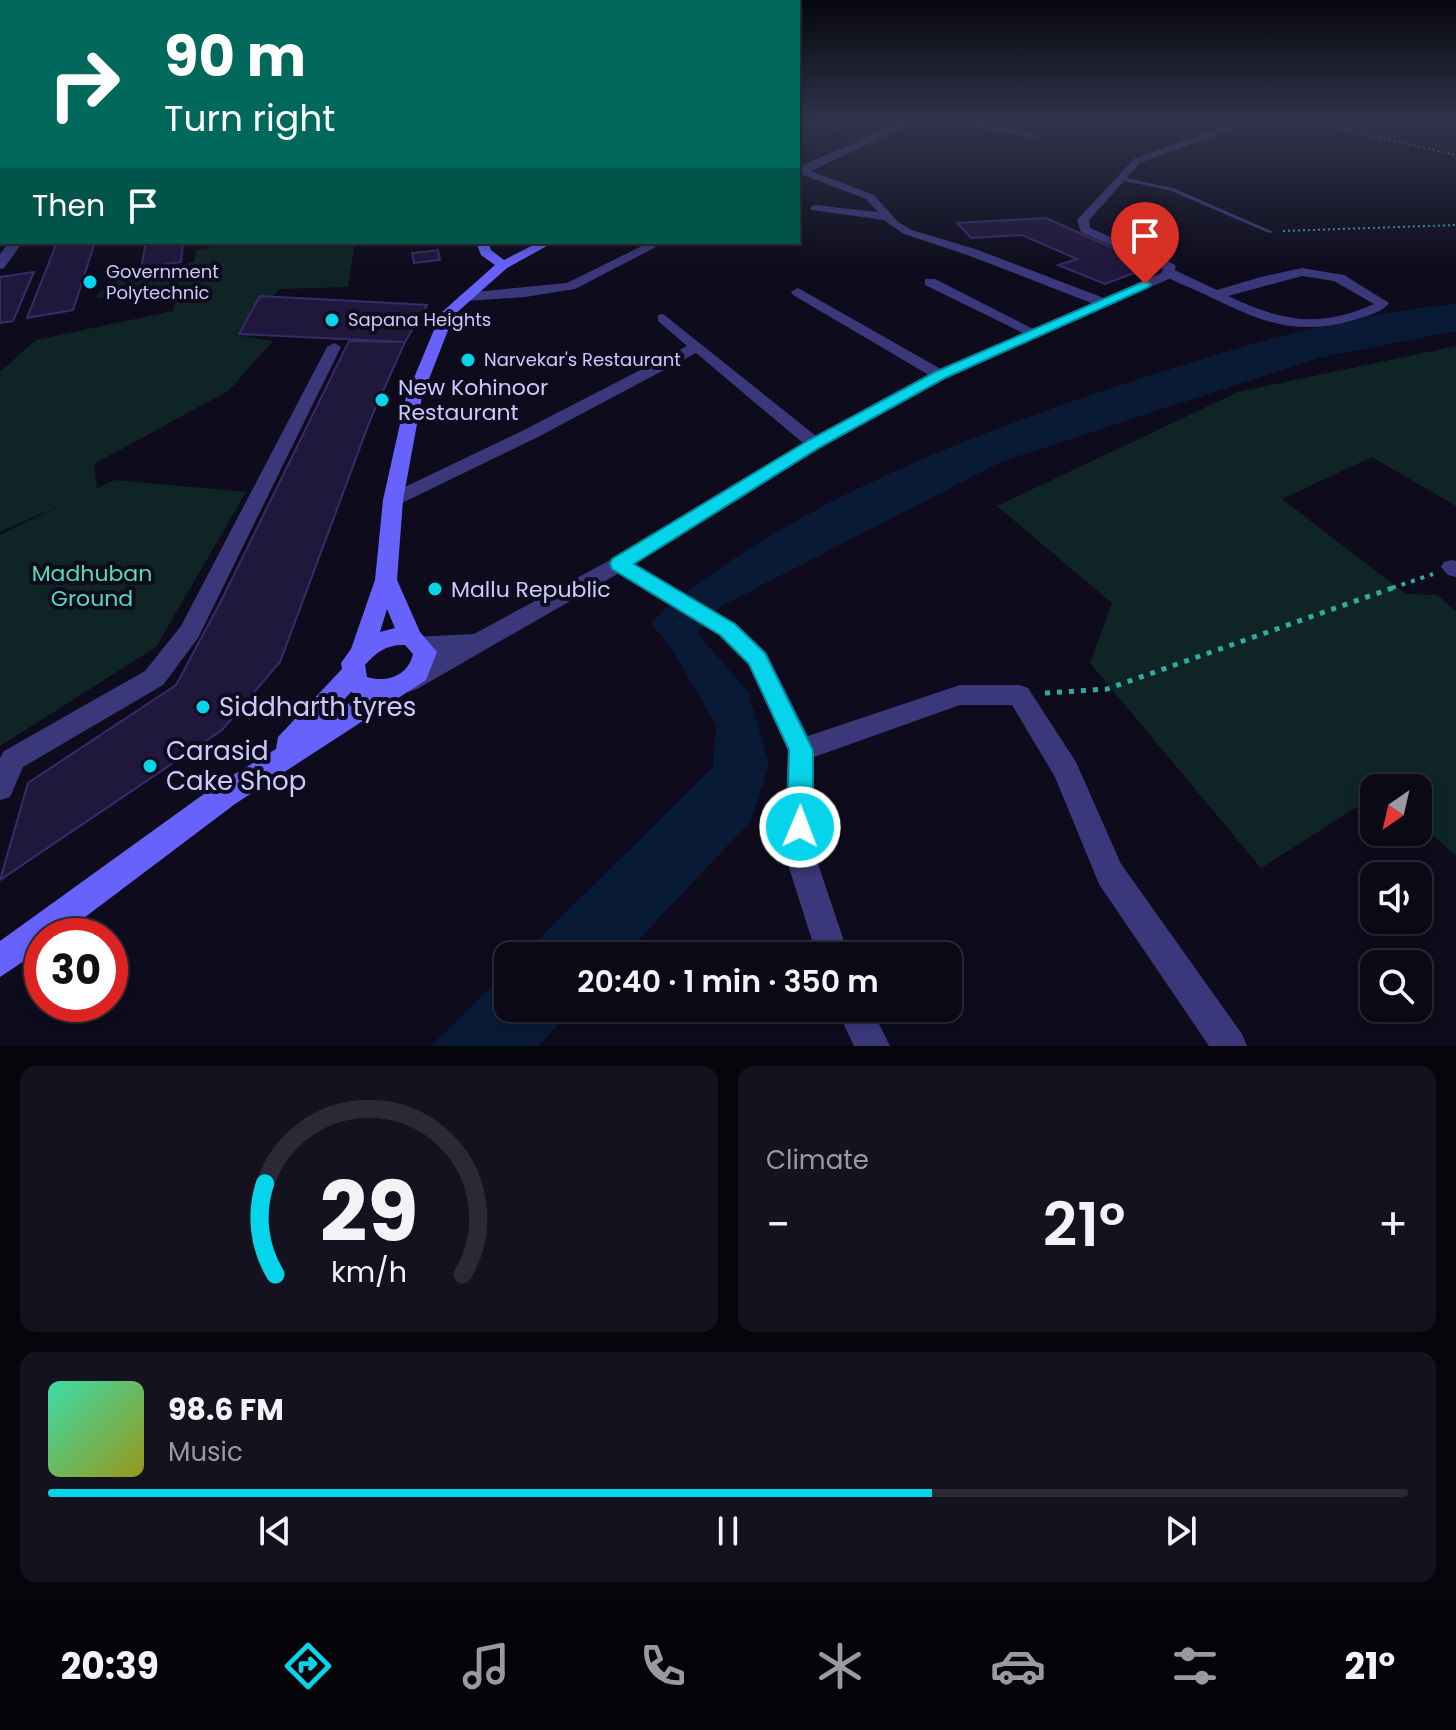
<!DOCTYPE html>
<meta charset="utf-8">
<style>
:root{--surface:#0a0915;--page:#13121e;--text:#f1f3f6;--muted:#999aa0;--line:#2a2a34;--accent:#06d4eb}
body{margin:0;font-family:Poppins,sans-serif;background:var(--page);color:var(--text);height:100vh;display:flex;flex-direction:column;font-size:30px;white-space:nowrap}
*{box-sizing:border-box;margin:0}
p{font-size:26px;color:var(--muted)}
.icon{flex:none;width:44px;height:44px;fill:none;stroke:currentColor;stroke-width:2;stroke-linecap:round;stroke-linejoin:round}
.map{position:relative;height:1046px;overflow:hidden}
.side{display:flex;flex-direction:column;gap:20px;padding:20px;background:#06050c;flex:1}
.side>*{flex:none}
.banner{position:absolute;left:0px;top:0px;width:800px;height:244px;box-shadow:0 4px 12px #0003,0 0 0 2px var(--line);background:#00695c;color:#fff;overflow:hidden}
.needle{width:52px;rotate:214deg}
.buttons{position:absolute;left:1360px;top:774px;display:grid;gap:16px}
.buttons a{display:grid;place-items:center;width:72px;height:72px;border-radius:16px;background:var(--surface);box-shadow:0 4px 12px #0003,0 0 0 2px var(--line);font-size:40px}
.speed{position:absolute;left:24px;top:918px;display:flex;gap:16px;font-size:40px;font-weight:700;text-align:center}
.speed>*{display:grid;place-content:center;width:104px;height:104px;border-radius:50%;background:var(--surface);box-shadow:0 4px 12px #0003,0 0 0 2px var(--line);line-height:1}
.speed .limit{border:12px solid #d22;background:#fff;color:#111}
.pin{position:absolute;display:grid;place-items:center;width:68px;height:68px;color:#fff;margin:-82px -34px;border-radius:50% 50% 50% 0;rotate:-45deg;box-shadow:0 0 8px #0007}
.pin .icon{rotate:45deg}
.me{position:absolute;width:88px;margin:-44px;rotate:1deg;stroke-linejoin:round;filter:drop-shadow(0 0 6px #0008)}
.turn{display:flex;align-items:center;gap:28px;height:168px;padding:0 32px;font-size:36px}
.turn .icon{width:104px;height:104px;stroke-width:2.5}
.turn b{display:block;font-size:56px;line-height:68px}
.then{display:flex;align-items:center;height:76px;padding:0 32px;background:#0003;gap:16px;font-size:30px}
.big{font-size:60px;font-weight:600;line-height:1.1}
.side .widget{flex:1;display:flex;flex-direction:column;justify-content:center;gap:12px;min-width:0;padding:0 28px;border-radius:16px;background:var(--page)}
.side .dial{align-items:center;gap:0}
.dial svg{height:208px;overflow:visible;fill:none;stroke:var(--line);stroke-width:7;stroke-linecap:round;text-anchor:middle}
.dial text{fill:var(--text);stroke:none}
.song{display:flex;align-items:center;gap:24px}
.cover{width:96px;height:96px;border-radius:12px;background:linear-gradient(135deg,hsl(160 70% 55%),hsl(60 70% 35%))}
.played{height:8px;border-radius:4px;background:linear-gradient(90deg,var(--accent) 65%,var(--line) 65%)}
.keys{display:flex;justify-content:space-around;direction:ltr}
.heat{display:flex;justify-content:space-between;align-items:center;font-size:44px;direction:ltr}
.side .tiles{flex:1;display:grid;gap:20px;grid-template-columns:1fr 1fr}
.widget:last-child{grid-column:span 2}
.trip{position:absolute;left:494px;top:942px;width:468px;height:80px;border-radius:16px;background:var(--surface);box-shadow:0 4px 12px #0003,0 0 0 2px var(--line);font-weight:600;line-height:80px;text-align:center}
.dock{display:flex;height:128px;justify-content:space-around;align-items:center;background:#040408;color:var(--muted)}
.dock .icon{width:56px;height:56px}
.dock .active{color:var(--accent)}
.dock b{font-size:36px;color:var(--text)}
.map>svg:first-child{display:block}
.green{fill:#0f2525}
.water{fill:#091a37}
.building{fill:#20183c;stroke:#372b68;stroke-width:2}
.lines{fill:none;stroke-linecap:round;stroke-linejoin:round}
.path-far2{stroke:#30aaa3;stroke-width:2;stroke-dasharray:2 3;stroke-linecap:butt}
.path-far1{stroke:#30aaa3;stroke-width:4;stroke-dasharray:4 6;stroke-linecap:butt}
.path{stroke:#30aaa3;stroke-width:5;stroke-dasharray:5 7;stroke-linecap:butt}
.service{fill:#3a387a;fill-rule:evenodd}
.minor{fill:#3a387a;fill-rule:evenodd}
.tertiary{fill:#3a387a;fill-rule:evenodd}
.secondary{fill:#6662fb;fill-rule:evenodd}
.route{fill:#06d4eb;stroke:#048a99;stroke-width:2}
.poi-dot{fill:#06d4eb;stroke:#0e0c1c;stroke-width:3}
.labels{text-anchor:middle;stroke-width:8;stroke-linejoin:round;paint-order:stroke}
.far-poi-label{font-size:18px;fill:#cec8fe;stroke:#0e0c1c;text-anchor:start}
.poi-label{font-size:22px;fill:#cec8fe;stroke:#0e0c1c;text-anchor:start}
.park-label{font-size:22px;fill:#57daba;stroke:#0e0c1c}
.near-poi-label{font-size:26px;fill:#cec8fe;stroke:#0e0c1c;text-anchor:start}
</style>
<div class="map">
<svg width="1456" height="1046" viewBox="0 0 1456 1046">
<rect width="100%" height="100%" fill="#0e0c1c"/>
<path class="green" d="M236,242H355L348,287L280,289L236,335L273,341L228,391L94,464L97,488L115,480L246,492L156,647L0,746V535L65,503L0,532V372L36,340L173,311L179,288L96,298L110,279L194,262L196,250Z
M1456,346V506L1372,457L1282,499L1406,594L1437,595L1456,611V856L1418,822V788H1374V796L1261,868L1090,663L1112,603L997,506L1238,392Z"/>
<path class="water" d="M1456,304V331L1318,358L1001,462L723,605L697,633L748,692L769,764L751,821L623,956H522L713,767L716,725L672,649L650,622C789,503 968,435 1139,379C1243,345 1347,314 1456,304Z
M508,970V1008H574L538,1046H431Z"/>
<path class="building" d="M1046,218L1153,266L1105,284L1058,265L1077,259L1022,235L971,238L957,223Z
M57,242H95L73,310L27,318Z
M146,242H183L181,262L141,268Z
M438,250L440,260L414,263L412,253Z
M34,272L13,321L0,323V277Z
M260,296L427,305L405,342L239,334Z
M349,341L405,342L371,418L280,662L222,730L0,880L28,783L176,685L221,601Z"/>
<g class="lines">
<path class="path-far2" d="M1306,121L1456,155
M1283,231L1456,225"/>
<path class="path-far1" d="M1392,588L1433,574"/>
<path class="path" d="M1045,693L1107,689L1398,586"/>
<path class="service" d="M821,121L842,124L841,130L837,131V126Z
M1121,177L1173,188L1274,232L1269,233L1169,190L1119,180Z"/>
<path class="minor" d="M904,121H916L811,171L874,195L898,222L912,230L978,250L1109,300V306H1099L970,256L904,234L884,220L811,210V206L815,205L878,212L866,199L798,173V167Z
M930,121L1001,125L1042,137L1038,140L1001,131Z
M0,129H2V135H0Z
M0,187H2V193H0Z
M9,242H23L4,268L0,269V254Z
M646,244L656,247L575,289L525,297L465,301L458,297L465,293L567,283Z
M1302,268L1344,275L1389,303C1381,313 1369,315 1357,319C1296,338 1259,321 1204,294C1190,287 1172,282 1161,272L1172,269L1217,290L1261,277ZM1302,276L1334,281L1374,304C1318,329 1282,321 1228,296Z
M925,279H935L1041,333L1029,336L925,285Z
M798,288L946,372L948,375L946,378H934L793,295L791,292Z
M663,314L821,440L824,444L821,448H809L696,353L536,438L400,504H386L383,500L386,496L524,430L687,346L658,321V315Z
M334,343L341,347L198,638L163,685L23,767L10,797L0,800V758L4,751L145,671L181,626L327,347Z
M619,557L735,623L766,652L808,736L960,685H1019L1028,688L1076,762L1121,864L1242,1034L1247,1046H1209L1099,884L1055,777L1012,705H960L814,757V852L849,956H817L784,852L788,750L749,665L719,635L612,569L608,564L612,559Z
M1452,560L1456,561V577L1448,575L1441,567L1444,562Z
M836,1008H871L890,1046H854Z"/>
<path class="tertiary" d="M1231,121H1239L1234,129L1140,163L1089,220L1090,228L1174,264L1176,267L1171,278L946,378L821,448L626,569L417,689L408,692L399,689L396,682L399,675L436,655L413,649L409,643L413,637L474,634L612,559L809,440L934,372L1161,273L1163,269L1081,232L1077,220L1134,159L1228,125Z"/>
<path class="secondary" d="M476,242H488L491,250L504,260L539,242H554L507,268L454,315L422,397L403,500L397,580L420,632L437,652L426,680L235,804L60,936H42V949L0,977V941L215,786L276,749L278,737L342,669L341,663L351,649L375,580L383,500L406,397L441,313L495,265L481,255ZM387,609L395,628L380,632ZM405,645L413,654C408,676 387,683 367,677L365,665C376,652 388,644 405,645ZM351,692L361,696L330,715Z"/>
</g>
<linearGradient id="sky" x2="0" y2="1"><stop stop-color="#08070f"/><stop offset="0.45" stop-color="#30344b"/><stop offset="1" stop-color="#30344b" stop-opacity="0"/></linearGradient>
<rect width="1456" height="268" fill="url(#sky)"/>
<path class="route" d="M1145,281L1151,284L1149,287L945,378L820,447L634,564L735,624L765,653L813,750V827L809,835L800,839L791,835L787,827L789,750L749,664L720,635L612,569L610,564L612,559L809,440L935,372Z"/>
<g class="poi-dot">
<circle cx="90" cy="282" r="8"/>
<circle cx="332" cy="320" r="8"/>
<circle cx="468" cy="360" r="8"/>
<circle cx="382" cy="400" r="8"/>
<circle cx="435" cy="589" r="8"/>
<circle cx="203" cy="707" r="8"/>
<circle cx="150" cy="766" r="8"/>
</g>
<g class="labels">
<g class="far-poi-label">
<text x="106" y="278">Government<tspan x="106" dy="21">Polytechnic</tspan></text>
<text x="348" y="326">Sapana Heights</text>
<text x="484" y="366">Narvekar's Restaurant</text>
</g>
<g class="poi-label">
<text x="398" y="395">New Kohinoor<tspan x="398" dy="25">Restaurant</tspan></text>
<text x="451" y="597">Mallu Republic</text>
</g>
<g class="park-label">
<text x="92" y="581">Madhuban<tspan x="92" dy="25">Ground</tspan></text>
</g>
<g class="near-poi-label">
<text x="219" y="716">Siddharth tyres</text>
<text x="166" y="760">Carasid<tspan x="166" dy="30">Cake Shop</tspan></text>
</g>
</g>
</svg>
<div class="buttons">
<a><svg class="needle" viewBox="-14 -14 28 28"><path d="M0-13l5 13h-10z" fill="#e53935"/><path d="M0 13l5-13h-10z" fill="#999aa0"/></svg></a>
<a><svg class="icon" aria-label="sound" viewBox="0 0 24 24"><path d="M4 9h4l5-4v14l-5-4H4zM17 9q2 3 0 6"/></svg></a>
<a><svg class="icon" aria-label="search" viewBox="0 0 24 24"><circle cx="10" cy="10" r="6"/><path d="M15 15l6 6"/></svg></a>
</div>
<div class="speed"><div class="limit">30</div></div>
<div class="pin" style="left:1145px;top:284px;background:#d93025"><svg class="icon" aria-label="arrive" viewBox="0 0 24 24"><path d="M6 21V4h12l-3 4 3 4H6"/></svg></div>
<svg class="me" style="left:800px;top:827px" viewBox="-20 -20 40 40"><circle r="17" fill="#06d4eb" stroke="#fff" stroke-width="3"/><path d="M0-11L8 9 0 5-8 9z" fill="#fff"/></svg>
<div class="trip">20:40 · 1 min · 350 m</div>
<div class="banner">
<div class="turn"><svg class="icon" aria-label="right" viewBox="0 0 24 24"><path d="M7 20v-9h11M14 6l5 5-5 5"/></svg><div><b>90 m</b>Turn right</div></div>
<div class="then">Then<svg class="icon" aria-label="arrive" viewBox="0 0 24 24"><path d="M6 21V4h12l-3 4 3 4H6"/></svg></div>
</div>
</div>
<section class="side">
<div class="tiles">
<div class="widget dial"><svg viewBox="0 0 100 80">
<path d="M14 69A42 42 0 1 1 86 69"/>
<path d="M14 69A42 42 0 0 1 10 34" stroke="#06d4eb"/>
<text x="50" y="56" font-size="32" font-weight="700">29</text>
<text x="50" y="72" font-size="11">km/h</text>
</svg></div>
<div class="widget"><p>Climate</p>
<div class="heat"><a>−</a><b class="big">21°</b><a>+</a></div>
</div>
<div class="widget">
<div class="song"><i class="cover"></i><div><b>98.6 FM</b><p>Music</p></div></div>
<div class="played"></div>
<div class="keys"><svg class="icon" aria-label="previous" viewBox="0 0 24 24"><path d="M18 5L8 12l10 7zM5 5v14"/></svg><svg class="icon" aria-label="pause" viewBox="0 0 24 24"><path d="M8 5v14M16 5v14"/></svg><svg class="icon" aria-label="next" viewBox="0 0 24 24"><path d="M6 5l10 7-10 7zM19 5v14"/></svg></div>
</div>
</div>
</section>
<nav class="dock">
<b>20:39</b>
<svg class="icon active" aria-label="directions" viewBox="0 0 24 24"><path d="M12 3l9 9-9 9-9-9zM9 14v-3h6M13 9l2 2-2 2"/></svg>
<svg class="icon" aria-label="music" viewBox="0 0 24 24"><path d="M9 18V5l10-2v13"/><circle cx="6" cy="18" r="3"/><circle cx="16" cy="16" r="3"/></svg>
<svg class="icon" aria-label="phone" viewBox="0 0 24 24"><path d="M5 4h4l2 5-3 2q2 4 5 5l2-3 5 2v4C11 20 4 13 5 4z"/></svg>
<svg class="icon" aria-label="climate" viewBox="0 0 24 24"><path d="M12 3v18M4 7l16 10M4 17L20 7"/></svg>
<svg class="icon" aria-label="car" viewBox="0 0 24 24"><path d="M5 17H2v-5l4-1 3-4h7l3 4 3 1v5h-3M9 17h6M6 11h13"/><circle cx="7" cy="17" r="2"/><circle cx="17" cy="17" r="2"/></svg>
<svg class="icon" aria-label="filters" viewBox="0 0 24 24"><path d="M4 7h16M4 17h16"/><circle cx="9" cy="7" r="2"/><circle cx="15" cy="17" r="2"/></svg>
<b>21°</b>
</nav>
